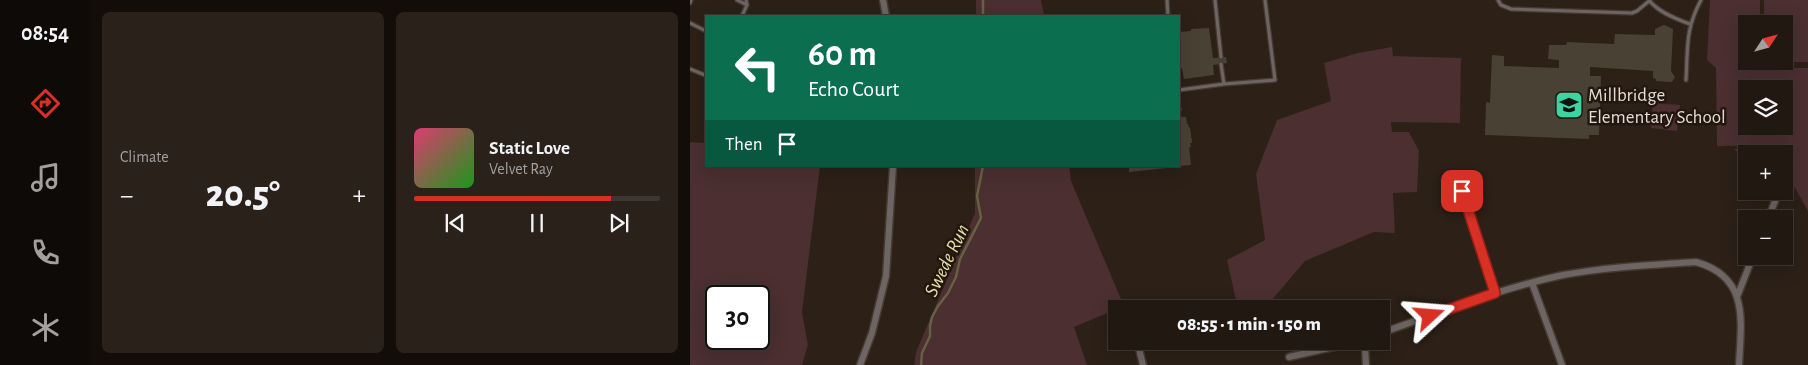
<!DOCTYPE html>
<meta charset="utf-8">
<style>
:root{--surface:#211811;--page:#29211a;--text:#f1f3f6;--muted:#a2a09f;--line:#3e3731;--accent:#d93025}
body{margin:0;font-family:"Alegreya Sans",sans-serif;background:var(--page);color:var(--text);height:100vh;display:flex;flex-direction:column;font-size:19px;white-space:nowrap}
*{box-sizing:border-box;margin:0}
p{font-size:16px;color:var(--muted)}
.icon{flex:none;width:28px;height:28px;fill:none;stroke:currentColor;stroke-width:2;stroke-linecap:round;stroke-linejoin:round}
.map{position:relative;flex:1;overflow:hidden}
.drawer{display:flex;flex-direction:column;gap:12px;padding:12px;background:#120d09;width:600px}
.drawer>*{flex:none}
.hud{position:absolute;left:15px;top:15px;width:475px;height:152px;border-radius:0px;box-shadow:0 5px 20px #0002,0 0 0 1px var(--line);background:#0b6e4f;color:#fff;overflow:hidden}
.needle{width:32px;rotate:54deg}
.tools{position:absolute;left:1048px;top:15px;display:grid;gap:10px}
.tools a{display:grid;place-items:center;width:55px;height:55px;border-radius:0px;background:var(--surface);box-shadow:0 5px 20px #0002,0 0 0 1px var(--line);font-size:25px}
.speed{position:absolute;left:15px;top:285px;display:flex;gap:10px;font-size:25px;font-weight:700;text-align:center}
.speed>*{display:grid;place-content:center;width:65px;height:65px;border-radius:50%;background:var(--surface);box-shadow:0 5px 20px #0002,0 0 0 1px var(--line);line-height:1}
.speed .limit{border:2px solid #111;border-radius:8px;background:#fff;color:#111}
.pin{position:absolute;display:grid;place-items:center;width:42px;height:42px;color:#fff;margin:-21px;border-radius:10px;box-shadow:0 2px 8px #0006}
.me{position:absolute;width:55px;margin:-28px;rotate:71deg;stroke-linejoin:round;filter:drop-shadow(0 0 4px #0008)}
.turn{display:flex;align-items:center;gap:18px;height:105px;padding:0 20px;font-size:22px}
.turn .icon{width:65px;height:65px;stroke-width:2.5}
.turn b{display:block;font-size:35px;line-height:42px}
.then{display:flex;align-items:center;height:48px;padding:0 20px;background:#0003;gap:10px;font-size:19px}
.big{font-size:38px;font-weight:800;line-height:1.1}
.drawer .card{flex:1;display:flex;flex-direction:column;justify-content:center;gap:8px;min-width:0;padding:0 18px;border-radius:8px;background:var(--page)}
.song{display:flex;align-items:center;gap:15px}
.cover{width:60px;height:60px;border-radius:8px;background:linear-gradient(135deg,hsl(340 70% 55%),hsl(120 70% 35%))}
.played{height:5px;border-radius:2px;background:linear-gradient(90deg,var(--accent) 80%,var(--line) 80%)}
.keys{display:flex;justify-content:space-around;direction:ltr}
.heat{display:flex;justify-content:space-between;align-items:center;font-size:28px;direction:ltr}
.drawer .tiles{flex:1;display:grid;gap:12px;grid-template-columns:repeat(2,1fr)}
.trip{position:absolute;left:418px;top:300px;width:282px;height:50px;border-radius:0px;background:var(--surface);box-shadow:0 5px 20px #0002,0 0 0 1px var(--line);font-weight:800;line-height:50px;text-align:center}
main{display:flex;flex:1;min-height:0}
.tabs{display:flex;flex-direction:column;width:90px;justify-content:space-around;align-items:center;background:#0d0a07;color:var(--muted)}
.tabs .icon{width:35px;height:35px}
.tabs .selected{color:var(--accent)}
.tabs b{font-size:22px;color:var(--text)}
.map>svg:first-child{display:block}
.green{fill:#4b2f31;fill-rule:evenodd}
.lines{fill:none;stroke-linecap:round;stroke-linejoin:round}
.stream{stroke:#666144;stroke-width:2.5}
.building{fill:#494134}
.lane-casing{stroke:#463a31;stroke-width:5.5}
.street-casing{stroke:#463a31;stroke-width:9}
.lane{stroke:#6d6563;stroke-width:3}
.street{stroke:#6d6563;stroke-width:6}
.route-casing{stroke:#8d1f18;stroke-width:12}
.route{stroke:#d93025;stroke-width:9}
.labels{text-anchor:middle;stroke-width:5;stroke-linejoin:round;paint-order:stroke}
.poi-label{font-size:19px;fill:#e3dad4;stroke:#22170e;text-anchor:start}
.water-label{font-size:20px;font-style:italic;fill:#e6dea5;stroke:#22170e}
</style>
<main>
<nav class="tabs">
<b>08:54</b>
<svg class="icon selected" aria-label="directions" viewBox="0 0 24 24"><path d="M12 3l9 9-9 9-9-9zM9 14v-3h6M13 9l2 2-2 2"/></svg>
<svg class="icon" aria-label="music" viewBox="0 0 24 24"><path d="M9 18V5l10-2v13"/><circle cx="6" cy="18" r="3"/><circle cx="16" cy="16" r="3"/></svg>
<svg class="icon" aria-label="phone" viewBox="0 0 24 24"><path d="M5 4h4l2 5-3 2q2 4 5 5l2-3 5 2v4C11 20 4 13 5 4z"/></svg>
<svg class="icon" aria-label="climate" viewBox="0 0 24 24"><path d="M12 3v18M4 7l16 10M4 17L20 7"/></svg>
</nav>
<section class="drawer">
<div class="tiles">
<div class="card"><p>Climate</p>
<div class="heat"><a>−</a><b class="big">20.5°</b><a>+</a></div>
</div>
<div class="card">
<div class="song"><i class="cover"></i><div><b>Static Love</b><p>Velvet Ray</p></div></div>
<div class="played"></div>
<div class="keys"><svg class="icon" aria-label="previous" viewBox="0 0 24 24"><path d="M18 5L8 12l10 7zM5 5v14"/></svg><svg class="icon" aria-label="pause" viewBox="0 0 24 24"><path d="M8 5v14M16 5v14"/></svg><svg class="icon" aria-label="next" viewBox="0 0 24 24"><path d="M6 5l10 7-10 7zM19 5v14"/></svg></div>
</div>
</div>
</section>
<div class="map">
<svg width="1118" height="365" viewBox="0 0 1118 365">
<rect width="100%" height="100%" fill="#2c2017"/>
<path class="green" d="M286,0H351L354,16H286Z
M1020,0H1070V24H1056V61H1070L1071,68H1118V211L1104,186L1094,180V154H1056V160L1044,149L1100,145L1027,146L1026,68L1017,60ZM1056,89H1094V126H1056Z
M1074,0H1118V62H1075L1094,61V24H1074Z
M702,47L703,56L771,58L770,123L701,122L702,132H719L729,151L727,192L703,193L705,233L684,232L615,261L581,301L583,309H548L537,260L575,240L566,174L587,120L641,101L634,63L668,53Z
M963,103L990,105L987,131L961,128Z
M0,142L16,143V166H130L112,312L118,345L112,365H0ZM26,296H69V339H26Z
M285,166H379L381,181L434,306L384,327L397,365H224L226,352L285,213Z"/>
<g class="lines">
<path class="stream" d="M293,0V16
M231,365L232,353L240,336V326L242,317L248,306L258,293L266,277L270,259L291,218L287,196L293,166"/>
</g>
<path class="building" d="M974,25L983,29L981,71L985,77L982,82L966,81V79L963,78V71L900,67V76H911L909,135H899V139L795,135L796,102L800,103L802,55L814,56V66L869,68V60L858,59L859,45H876L877,42L924,44L925,34L965,35V29Z
M519,28L523,58L536,57L537,63L523,65L524,75L494,79L492,68H489V62H491L489,32L501,31V29Z
M489,104L492,109L490,115L492,117H496L497,124H498L499,128L500,127L502,143H500L501,147H499L501,165L489,166Z
M439,166H477V168L439,172Z"/>
<g class="lines">
<defs>
<path id="lane" d="M47,0L57,5
M477,0L478,16
M525,0L531,57
M808,0L811,5L821,9L942,13L947,11L959,1
M959,0C968,12 986,19 1000,24
M0,3L1,0
M52,16L57,5L56,0
M0,23L16,31
M0,69L15,75
M996,80C998,47 995,30 1011,0
M534,84L585,80L575,0
M489,90L534,84L531,64"/>
<path id="street" d="M193,0L196,16
M1094,180L1100,163
M772,191L805,293
M1078,219L1089,191
M842,283L872,365
M1047,297L1063,256
M691,333C751,312 811,288 873,275C916,267 961,265 1006,262C1060,277 1051,322 1049,365
M447,341L453,365
M599,357L670,341
M170,365L182,333L196,276L203,166
M676,365L675,347L678,341"/>
</defs>
<use href="#lane" class="lane-casing"/>
<use href="#street" class="street-casing"/>
<use href="#lane" class="lane"/>
<use href="#street" class="street"/>
</g>
<g class="lines">
<defs>
<path id="route" d="M740,316L805,293L772,191"/>
</defs>
<use href="#route" class="route-casing"/>
<use href="#route" class="route"/>
</g>
<defs>
<symbol id="school-square" viewBox="-11 -11 22 22"><rect x="-9" y="-9" width="18" height="18" rx="4" fill="#3dd4a3" stroke="#22170e"/><path d="M0-5L7-2L0 1L-7-2ZM-4 1L0 2.5L4 1V4Q0 6-4 4Z" fill="#111"/></symbol>
</defs>
<g fill-rule="evenodd">
<use href="#school-square" x="863" y="89" width="32" height="32"/>
</g>
<g class="labels">
<g class="poi-label">
<text x="898" y="101">Millbridge<tspan x="898" dy="22">Elementary School</tspan></text>
</g>
<g class="water-label">
<text transform="translate(256 260) rotate(-64)" y="7">Swede Run</text>
</g>
</g>
</svg>
<div class="tools">
<a><svg class="needle" viewBox="-14 -14 28 28"><path d="M0-13l5 13h-10z" fill="#e53935"/><path d="M0 13l5-13h-10z" fill="#a2a09f"/></svg></a>
<a><svg class="icon" aria-label="layers" viewBox="0 0 24 24"><path d="M12 4l9 5-9 5-9-5zM3 14l9 5 9-5"/></svg></a>
<a>+</a>
<a>−</a>
</div>
<div class="speed"><div class="limit">30</div></div>
<div class="pin" style="left:772px;top:191px;background:#d93025"><svg class="icon" aria-label="arrive" viewBox="0 0 24 24"><path d="M6 21V4h12l-3 4 3 4H6"/></svg></div>
<svg class="me" style="left:740px;top:316px" viewBox="-20 -20 40 40"><path d="M0-17L14 15 0 8-14 15z" fill="#d93025" stroke="#fff" stroke-width="4"/></svg>
<div class="trip">08:55 · 1 min · 150 m</div>
<div class="hud">
<div class="turn"><svg class="icon" aria-label="left" viewBox="0 0 24 24"><path d="M17 20v-9H6M10 6l-5 5 5 5"/></svg><div><b>60 m</b>Echo Court</div></div>
<div class="then">Then<svg class="icon" aria-label="arrive" viewBox="0 0 24 24"><path d="M6 21V4h12l-3 4 3 4H6"/></svg></div>
</div>
</div>
</main>
